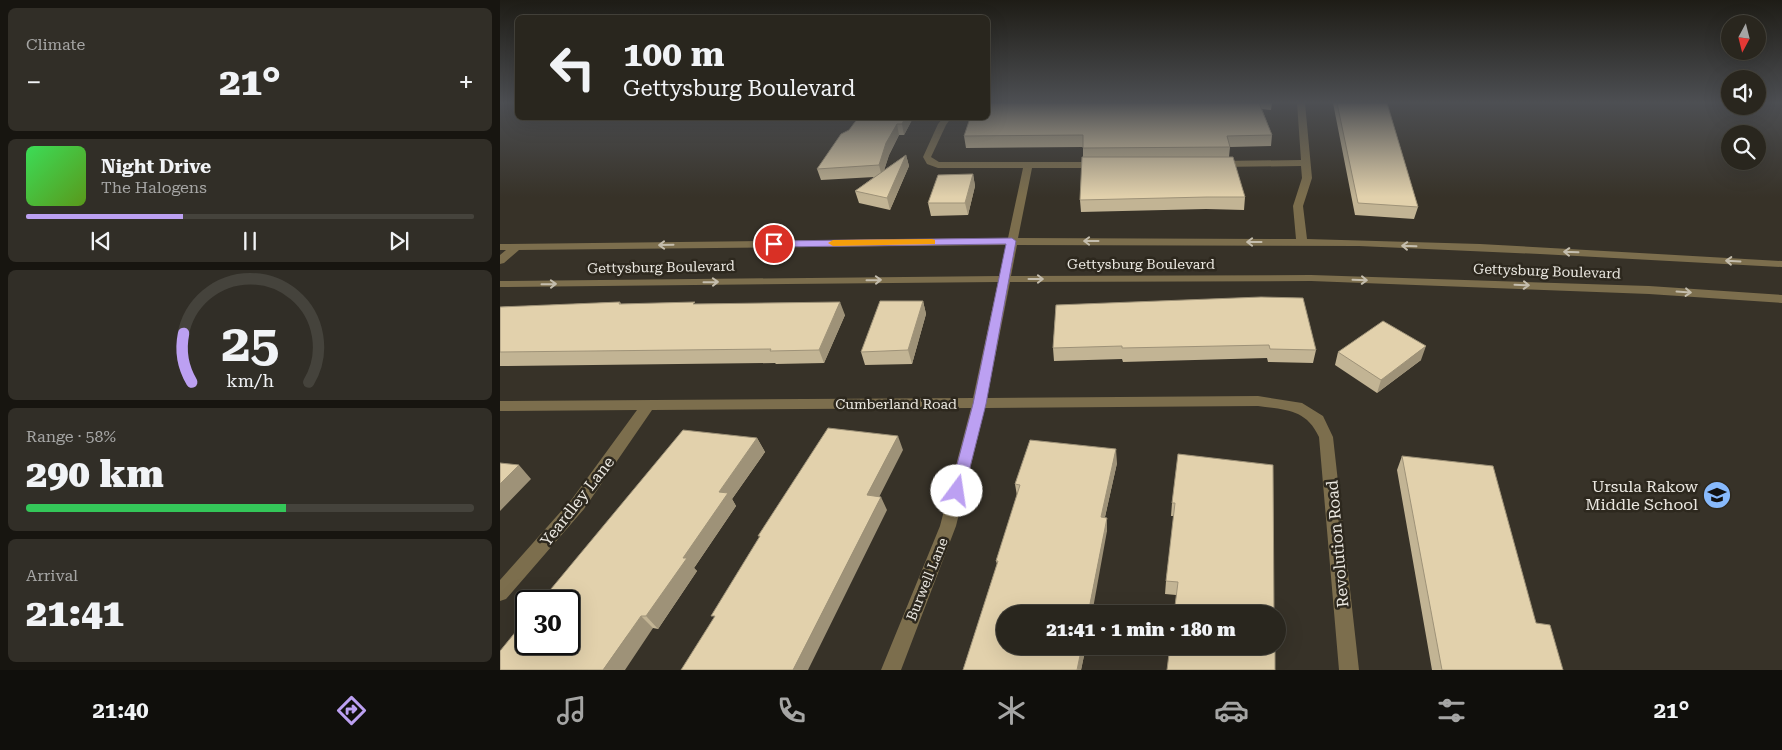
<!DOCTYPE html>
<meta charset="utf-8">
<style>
:root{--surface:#29261e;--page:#312e27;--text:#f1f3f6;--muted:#a5a5a4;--line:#45433c;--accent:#bca0f2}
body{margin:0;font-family:"Roboto Serif",serif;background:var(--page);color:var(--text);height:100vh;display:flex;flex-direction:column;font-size:19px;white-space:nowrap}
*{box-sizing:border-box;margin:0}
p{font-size:16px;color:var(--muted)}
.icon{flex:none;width:28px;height:28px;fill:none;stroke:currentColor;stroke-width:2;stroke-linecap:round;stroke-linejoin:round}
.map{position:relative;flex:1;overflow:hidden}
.side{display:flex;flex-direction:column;gap:8px;padding:8px;background:#171510;width:500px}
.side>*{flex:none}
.hud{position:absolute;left:15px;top:15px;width:475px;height:105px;border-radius:8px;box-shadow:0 5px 20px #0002,0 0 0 1px var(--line);background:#29261e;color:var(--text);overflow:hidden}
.needle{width:32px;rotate:187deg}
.buttons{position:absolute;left:1221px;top:15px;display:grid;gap:10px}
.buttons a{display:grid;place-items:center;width:45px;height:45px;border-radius:50%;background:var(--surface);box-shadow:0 5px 20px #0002,0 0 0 1px var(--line);font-size:25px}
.speed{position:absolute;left:15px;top:590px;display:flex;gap:10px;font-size:25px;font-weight:700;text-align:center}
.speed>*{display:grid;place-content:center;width:65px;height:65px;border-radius:50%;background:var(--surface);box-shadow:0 5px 20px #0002,0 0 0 1px var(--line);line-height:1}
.speed .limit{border:2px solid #111;border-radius:8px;background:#fff;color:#111}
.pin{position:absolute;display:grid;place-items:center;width:42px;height:42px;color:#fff;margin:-21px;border:2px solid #fff;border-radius:50%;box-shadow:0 1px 5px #0007}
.me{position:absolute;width:55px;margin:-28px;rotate:14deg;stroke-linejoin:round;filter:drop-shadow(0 0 4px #0008)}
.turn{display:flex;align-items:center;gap:18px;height:105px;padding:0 25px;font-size:22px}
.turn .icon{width:65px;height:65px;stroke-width:2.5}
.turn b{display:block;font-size:35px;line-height:42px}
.big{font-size:38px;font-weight:800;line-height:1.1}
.side .card{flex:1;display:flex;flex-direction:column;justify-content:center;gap:8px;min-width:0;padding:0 18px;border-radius:8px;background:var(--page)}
.side .dial{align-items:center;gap:0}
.dial svg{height:130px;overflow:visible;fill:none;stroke:var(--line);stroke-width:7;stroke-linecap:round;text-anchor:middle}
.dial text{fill:var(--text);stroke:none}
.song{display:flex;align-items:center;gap:15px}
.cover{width:60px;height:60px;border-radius:8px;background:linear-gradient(135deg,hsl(130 70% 55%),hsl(90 70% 35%))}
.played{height:5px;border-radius:2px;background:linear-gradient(90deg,var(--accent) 35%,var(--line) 35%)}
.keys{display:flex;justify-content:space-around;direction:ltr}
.heat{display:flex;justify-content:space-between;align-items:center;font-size:28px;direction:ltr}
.charge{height:8px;border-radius:4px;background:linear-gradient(90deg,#34c759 58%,var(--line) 0)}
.trip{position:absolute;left:496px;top:605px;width:290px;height:50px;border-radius:25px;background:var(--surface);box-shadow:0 5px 20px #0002,0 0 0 1px var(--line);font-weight:800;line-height:50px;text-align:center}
.tab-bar{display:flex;height:80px;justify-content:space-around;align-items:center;background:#100f0c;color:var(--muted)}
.tab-bar .icon{width:35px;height:35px}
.tab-bar .active{color:var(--accent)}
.tab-bar b{font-size:22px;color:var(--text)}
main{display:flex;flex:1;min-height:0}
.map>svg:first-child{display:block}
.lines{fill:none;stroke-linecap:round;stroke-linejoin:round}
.minor{fill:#7c6e4d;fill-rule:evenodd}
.wall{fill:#c2b494}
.shaded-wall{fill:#9e9278}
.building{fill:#e2d1ac;stroke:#9e9278}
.oneway{stroke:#c4bdad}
.route{fill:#bca0f2;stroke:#7a689d}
.slow{fill:#f59e0b}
.labels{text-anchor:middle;stroke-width:5;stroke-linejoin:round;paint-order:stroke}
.street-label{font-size:14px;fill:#ebe8e1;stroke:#2d281e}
.near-poi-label{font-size:16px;fill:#ebe8e1;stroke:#2d281e;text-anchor:end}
.near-street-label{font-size:16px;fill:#ebe8e1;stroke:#2d281e}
</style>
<main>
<section class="side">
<div class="card"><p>Climate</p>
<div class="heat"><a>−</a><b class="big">21°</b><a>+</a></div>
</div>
<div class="card">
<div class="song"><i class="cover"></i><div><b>Night Drive</b><p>The Halogens</p></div></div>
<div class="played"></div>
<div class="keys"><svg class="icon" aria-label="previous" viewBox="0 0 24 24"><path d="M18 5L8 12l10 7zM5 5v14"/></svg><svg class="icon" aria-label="pause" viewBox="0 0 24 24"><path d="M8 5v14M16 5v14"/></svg><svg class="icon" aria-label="next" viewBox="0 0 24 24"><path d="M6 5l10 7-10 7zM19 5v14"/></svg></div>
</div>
<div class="card dial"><svg viewBox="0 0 100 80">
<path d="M14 69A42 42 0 1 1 86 69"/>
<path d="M14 69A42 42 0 0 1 9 39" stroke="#bca0f2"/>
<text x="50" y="56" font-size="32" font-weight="700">25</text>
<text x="50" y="72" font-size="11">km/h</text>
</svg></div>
<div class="card"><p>Range · 58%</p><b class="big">290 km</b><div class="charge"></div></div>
<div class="card"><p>Arrival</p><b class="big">21:41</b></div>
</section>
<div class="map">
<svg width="1282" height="670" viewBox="0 0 1282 670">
<rect width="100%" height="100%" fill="#373228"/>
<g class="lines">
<path class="minor" d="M797,103H805L812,178L803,206L807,239L980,244L1282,261V267L1040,254L859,246L517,245L511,276L811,275L1149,286L1282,295V303L1149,294L811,281L510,282L487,398L758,396L802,403L823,416L833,437L859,670H839L819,437C806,409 786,410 758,406L485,408L456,526L401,670H381L440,526L471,408L152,410L84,509L6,599L0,601V580L72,499L137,410L0,411V401L473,398L498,282L0,287V281L500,276L506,245L19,250L4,263L0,264V255L6,250H0V244L508,238L523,168H438L427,164L423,157L438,124L443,118H451L446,125L431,157L439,162H599L604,165L599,168H532L518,238L796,239L793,206L802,178L801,166L719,167L714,164L719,161L801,160Z"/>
</g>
<path class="wall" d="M488,103H772L771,110L762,109L772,135L771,146L730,147L729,157L745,197L744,210L706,209L581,212L580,200L583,157V147L466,148L464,136L488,118Z
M833,103H887L918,207L914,219L855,215Z
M358,118H413L404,135H399L389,155L384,170L406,155L409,166L390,210L359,203L355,191L374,177L321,180L317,169L349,130Z
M473,174L475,186L468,215L431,216L428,203Z
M423,301L426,314L412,364L365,365L361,352Z
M120,302L121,304H196L345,315L324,363L276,364L275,363L0,366V307Z
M556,305L816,350L813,363L768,362L767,358L623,362L622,359L554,361L553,348Z
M838,352L921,360L877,393L835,365Z
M257,438L265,452L232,499L236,506L194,568L197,571L158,629L153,628L0,670Z
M902,456L1036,623L1063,670H932L897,470Z
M617,463L605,517L607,531L505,646H586L581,670H463L497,564L496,561L517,496L515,484Z
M773,465L676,595L665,594L666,581L674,516H671L672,503Z"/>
<path class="shaded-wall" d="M405,118H413L404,135L402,124Z
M397,124L399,135L389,155L382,177L379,165L386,143Z
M406,155L409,166L390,210L387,198Z
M473,174L475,186L468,215L465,203Z
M423,301L426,314L412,364L408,350Z
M340,302L345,315L324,363L319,350Z
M926,346L921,360L877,393L881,380Z
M398,436L403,450L373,509L367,495Z
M257,438L265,452L232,499L236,506L194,568L197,571L158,629L146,616L183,558L219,492Z
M616,449L617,463L602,530L601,517Z
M19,465L31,479L0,511V484Z
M381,497L387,510L308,670H293Z
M607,518V531L592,614H588Z
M141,616L153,628L125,670H103Z
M582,646H586L581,670H577Z"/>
<path class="building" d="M488,103H759L772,135L727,136L730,147L583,148V135L464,136L470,118H488Z
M837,103H887L918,207L858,203Z
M358,118H405L402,124H397L386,143L379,165L317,169L341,134L349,130Z
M406,155L387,198L355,191Z
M582,157H733L745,197H707L580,200Z
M473,174L465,203H428L438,175Z
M761,297L803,298L816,350L770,349L769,345L622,348V346L553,348L556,305Z
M380,301H423L408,350L361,352Z
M120,302L119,304L195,302L193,304L340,302L319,350L270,351L271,349L0,352V307Z
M883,321L926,346L881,380L838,352Z
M328,428L398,436L367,495L381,497L293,670H181L215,616H211L260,536H258Z
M183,430L257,438L219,492L228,493L183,558H187L146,616H141L103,670H0V651L26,619V644H69V601H41Z
M530,440L616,449L601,517L607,518L588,614H505V646H582L577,670H463L498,561H496L520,485L515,484Z
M678,454L773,465L774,614H674L678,582L666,581L675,503H672Z
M902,456L993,466L1036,623L1050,625L1063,670H942Z
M0,463L19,465L0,484Z
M670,646H775V670H667Z"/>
<defs><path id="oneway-shaft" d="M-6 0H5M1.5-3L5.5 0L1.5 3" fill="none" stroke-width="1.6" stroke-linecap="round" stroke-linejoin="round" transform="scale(1.25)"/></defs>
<g class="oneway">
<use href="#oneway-shaft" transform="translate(591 241) rotate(-180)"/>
<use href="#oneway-shaft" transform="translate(754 242) rotate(-180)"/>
<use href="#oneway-shaft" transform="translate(166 245) rotate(179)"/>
<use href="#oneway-shaft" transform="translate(909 246) rotate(-178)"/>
<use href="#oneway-shaft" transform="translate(1071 252) rotate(-178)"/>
<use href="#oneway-shaft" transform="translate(1233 261) rotate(-177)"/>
<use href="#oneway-shaft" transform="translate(536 279)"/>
<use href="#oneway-shaft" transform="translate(374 280) rotate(-1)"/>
<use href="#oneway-shaft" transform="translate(860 280) rotate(2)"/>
<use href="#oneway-shaft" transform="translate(211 282) rotate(-1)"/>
<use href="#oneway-shaft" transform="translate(49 284) rotate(-1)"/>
<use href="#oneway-shaft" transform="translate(1022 285) rotate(2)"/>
<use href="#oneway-shaft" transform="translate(1184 292) rotate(4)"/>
</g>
<linearGradient id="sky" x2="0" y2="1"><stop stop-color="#1e1c16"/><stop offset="0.52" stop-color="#4d4f53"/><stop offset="1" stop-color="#4d4f53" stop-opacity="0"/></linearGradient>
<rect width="1282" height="197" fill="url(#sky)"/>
<path class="route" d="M512,238L516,241L486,404L464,491L462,495L457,497L452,495L450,491L473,404L506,244L274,247L269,244L274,241Z"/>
<path class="slow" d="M432,239L435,240V244L333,246L328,243L333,240Z"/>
<defs>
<symbol id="school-disc" viewBox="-11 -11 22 22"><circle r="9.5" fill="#88bafc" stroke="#2d281e"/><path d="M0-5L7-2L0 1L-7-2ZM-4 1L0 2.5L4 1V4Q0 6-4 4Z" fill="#111"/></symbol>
</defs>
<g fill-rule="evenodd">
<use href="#school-disc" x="1201" y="479" width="32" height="32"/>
</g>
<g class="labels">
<g class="street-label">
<text x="641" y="269">Gettysburg Boulevard</text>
<text transform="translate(161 267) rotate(-1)" y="5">Gettysburg Boulevard</text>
<text transform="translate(1047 271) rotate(2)" y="5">Gettysburg Boulevard</text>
<text x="396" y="409">Cumberland Road</text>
<text transform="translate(427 579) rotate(-68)" y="5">Burwell Lane</text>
</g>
<g class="near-poi-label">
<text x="1198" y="492">Ursula Rakow<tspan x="1198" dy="18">Middle School</tspan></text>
</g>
<g class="near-street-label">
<text transform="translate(77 501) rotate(-52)" y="6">Yeardley Lane</text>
<text transform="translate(837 544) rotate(-95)" y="6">Revolution Road</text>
</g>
</g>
</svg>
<div class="buttons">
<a><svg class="needle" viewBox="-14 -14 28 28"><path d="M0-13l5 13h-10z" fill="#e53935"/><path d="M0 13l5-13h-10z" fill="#a5a5a4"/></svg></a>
<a><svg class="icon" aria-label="sound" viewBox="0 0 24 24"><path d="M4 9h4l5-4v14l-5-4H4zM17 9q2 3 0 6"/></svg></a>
<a><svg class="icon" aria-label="search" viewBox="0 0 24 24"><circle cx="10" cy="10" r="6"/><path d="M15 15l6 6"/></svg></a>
</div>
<div class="speed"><div class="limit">30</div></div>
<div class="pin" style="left:274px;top:244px;background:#d93025"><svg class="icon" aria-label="arrive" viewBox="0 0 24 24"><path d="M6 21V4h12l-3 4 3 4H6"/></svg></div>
<svg class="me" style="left:457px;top:491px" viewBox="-20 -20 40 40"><circle r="19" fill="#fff"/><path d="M0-13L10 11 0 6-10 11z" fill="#bca0f2"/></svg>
<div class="trip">21:41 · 1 min · 180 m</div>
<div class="hud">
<div class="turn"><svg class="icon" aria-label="left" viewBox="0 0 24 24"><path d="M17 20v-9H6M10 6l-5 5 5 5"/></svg><div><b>100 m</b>Gettysburg Boulevard</div></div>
</div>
</div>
</main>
<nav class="tab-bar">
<b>21:40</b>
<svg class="icon active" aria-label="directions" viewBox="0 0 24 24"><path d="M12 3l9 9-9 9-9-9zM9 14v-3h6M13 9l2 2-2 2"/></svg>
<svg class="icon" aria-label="music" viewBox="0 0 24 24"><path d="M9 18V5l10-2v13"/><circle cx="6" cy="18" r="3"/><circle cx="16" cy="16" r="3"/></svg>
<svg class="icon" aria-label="phone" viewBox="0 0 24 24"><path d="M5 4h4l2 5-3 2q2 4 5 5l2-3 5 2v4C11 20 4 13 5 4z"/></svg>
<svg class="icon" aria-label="climate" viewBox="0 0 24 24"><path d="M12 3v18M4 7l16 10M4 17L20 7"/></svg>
<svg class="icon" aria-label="car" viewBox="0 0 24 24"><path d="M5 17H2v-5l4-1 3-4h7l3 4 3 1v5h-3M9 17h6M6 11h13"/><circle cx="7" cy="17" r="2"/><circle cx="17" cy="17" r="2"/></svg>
<svg class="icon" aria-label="filters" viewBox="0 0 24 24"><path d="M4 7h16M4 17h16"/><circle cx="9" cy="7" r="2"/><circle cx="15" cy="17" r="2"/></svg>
<b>21°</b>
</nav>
